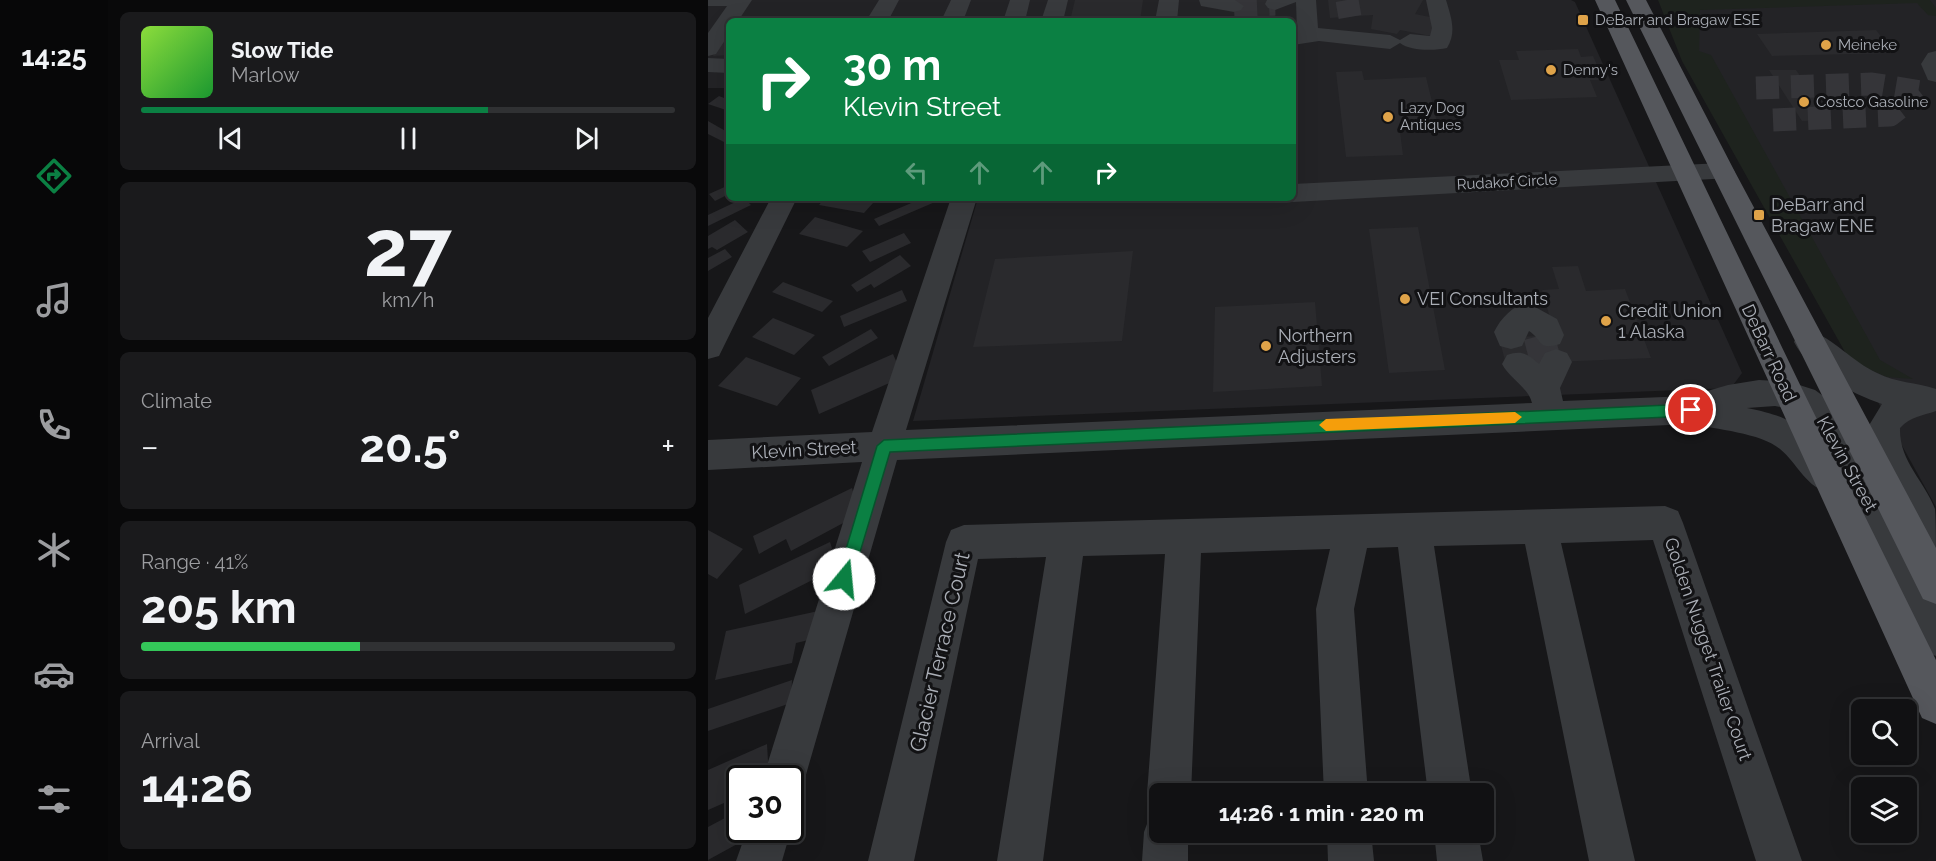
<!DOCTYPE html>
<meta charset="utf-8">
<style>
:root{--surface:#111113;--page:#1a1a1c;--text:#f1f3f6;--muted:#9c9da0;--line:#303133;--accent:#0b8043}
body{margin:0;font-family:Raleway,sans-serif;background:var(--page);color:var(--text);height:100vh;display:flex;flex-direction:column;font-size:22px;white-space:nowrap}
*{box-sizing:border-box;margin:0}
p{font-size:20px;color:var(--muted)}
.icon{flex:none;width:33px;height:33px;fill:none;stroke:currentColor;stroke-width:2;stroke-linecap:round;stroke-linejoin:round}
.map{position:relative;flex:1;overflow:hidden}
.sheet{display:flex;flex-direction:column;gap:12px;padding:12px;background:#09090a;width:600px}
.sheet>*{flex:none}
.banner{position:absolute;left:18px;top:18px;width:570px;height:183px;border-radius:9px;box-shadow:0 6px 24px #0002,0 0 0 2px var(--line);background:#0b8043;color:#fff;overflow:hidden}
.buttons{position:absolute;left:1143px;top:699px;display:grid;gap:12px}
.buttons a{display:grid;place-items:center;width:66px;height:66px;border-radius:9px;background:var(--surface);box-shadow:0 6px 24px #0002,0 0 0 2px var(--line);font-size:30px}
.speed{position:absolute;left:18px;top:765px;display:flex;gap:12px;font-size:30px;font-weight:700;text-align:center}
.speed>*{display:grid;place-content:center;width:78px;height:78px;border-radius:50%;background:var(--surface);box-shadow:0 6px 24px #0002,0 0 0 2px var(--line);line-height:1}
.speed .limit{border:3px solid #111;border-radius:9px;background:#fff;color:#111}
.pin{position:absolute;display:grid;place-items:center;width:51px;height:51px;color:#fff;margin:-26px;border:3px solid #fff;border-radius:50%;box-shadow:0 2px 6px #0007}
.me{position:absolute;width:66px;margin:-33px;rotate:17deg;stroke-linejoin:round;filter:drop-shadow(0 0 4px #0008)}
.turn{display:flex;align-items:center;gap:21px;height:126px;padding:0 18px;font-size:27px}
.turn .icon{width:78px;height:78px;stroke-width:2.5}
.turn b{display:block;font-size:42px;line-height:51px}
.lanes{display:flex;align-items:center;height:57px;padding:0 18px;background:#0003;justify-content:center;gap:30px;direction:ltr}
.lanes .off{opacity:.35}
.big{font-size:45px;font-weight:700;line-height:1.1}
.sheet .tile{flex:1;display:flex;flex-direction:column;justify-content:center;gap:9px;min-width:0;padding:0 21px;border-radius:9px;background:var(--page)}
.sheet .dial{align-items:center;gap:0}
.dial b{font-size:78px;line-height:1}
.song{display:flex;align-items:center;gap:18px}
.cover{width:72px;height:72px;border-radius:9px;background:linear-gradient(135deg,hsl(90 70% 55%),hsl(130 70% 35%))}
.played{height:6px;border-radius:3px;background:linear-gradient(90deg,var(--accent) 65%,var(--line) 65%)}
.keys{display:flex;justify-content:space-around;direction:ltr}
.heat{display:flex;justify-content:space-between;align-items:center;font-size:33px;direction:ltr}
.charge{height:9px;border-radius:4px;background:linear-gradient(90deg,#34c759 41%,var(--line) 0)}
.trip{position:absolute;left:441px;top:783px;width:345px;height:60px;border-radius:9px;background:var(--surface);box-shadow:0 6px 24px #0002,0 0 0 2px var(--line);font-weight:700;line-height:60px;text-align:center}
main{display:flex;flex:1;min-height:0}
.menu{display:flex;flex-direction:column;width:108px;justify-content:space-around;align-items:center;background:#070708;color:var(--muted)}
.menu .icon{width:42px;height:42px}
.menu .selected{color:var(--accent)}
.menu b{font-size:27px;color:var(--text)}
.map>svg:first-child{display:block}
.built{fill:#232326}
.green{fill:#1e231e}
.building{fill:#2a2a2d}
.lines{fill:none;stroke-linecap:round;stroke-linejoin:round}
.minor-tunnel-far1{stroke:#353539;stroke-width:23;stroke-dasharray:23 12;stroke-linecap:butt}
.minor-tunnel{stroke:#353539;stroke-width:31;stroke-dasharray:31 15;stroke-linecap:butt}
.minor{fill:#383a3d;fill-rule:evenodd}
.major{fill:#55575c;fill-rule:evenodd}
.route{fill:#0b8043;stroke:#07532c;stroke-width:1.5}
.slow{fill:#f59e0b}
.poi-dot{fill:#dfa349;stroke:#121214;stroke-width:2}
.labels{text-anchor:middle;stroke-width:6;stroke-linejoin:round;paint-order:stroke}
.far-poi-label{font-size:15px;fill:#abafb7;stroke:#121214;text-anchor:start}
.far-street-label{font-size:15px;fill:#abafb7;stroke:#121214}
.poi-label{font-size:18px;fill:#abafb7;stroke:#121214;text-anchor:start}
.street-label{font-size:18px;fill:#abafb7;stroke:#121214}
.near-street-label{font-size:21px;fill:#abafb7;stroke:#121214}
</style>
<main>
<nav class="menu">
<b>14:25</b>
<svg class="icon selected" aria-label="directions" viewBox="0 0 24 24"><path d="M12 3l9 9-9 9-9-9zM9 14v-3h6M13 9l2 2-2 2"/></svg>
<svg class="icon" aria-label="music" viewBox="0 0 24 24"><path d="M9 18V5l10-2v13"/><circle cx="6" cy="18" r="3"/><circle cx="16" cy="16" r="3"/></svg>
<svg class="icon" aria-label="phone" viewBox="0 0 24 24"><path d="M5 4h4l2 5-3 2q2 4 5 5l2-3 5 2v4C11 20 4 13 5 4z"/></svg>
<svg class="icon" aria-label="climate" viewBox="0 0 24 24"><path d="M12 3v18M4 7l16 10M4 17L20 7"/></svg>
<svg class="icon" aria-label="car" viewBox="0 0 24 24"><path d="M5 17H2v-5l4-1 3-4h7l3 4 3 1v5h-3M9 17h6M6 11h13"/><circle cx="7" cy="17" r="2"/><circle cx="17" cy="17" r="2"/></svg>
<svg class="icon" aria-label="filters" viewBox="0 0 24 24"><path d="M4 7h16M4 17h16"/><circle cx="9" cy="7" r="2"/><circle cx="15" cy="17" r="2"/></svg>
</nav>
<section class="sheet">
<div class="tile">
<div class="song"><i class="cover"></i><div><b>Slow Tide</b><p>Marlow</p></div></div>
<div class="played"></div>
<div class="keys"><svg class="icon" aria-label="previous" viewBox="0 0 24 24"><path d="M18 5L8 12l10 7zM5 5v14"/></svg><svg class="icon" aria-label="pause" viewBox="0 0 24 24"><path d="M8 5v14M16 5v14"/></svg><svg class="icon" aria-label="next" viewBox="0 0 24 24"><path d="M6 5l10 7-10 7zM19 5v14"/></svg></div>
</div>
<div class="tile dial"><b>27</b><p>km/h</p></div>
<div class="tile"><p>Climate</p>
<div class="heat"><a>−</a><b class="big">20.5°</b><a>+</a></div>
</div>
<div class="tile"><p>Range · 41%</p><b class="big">205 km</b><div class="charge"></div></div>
<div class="tile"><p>Arrival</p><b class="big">14:26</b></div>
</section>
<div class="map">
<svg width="1228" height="861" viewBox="0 0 1228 861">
<rect width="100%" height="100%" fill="#171719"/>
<path class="built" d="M0,0H863L867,2L1034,373L1023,388L205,421L270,198H585V21H21V88H0Z
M952,0H1228V507L983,64Z"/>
<path class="green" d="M950,0H1222L1228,8V16L1220,15L1209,3L992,10L991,51L1003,55L1172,360L1205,379L1179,377L1142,361L974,61Z"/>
<path class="building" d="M367,0H435L432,21H362Z
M527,0H567V21H526Z
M620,0H715L707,14L732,19L723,36L692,30L689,34L663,29L665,15L622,18Z
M222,16L220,21H189L191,17Z
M291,17L289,21H259L260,18Z
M1168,30L1186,53L1064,56L1049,34Z
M21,32V55L5,56Z
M870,49L873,57L885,56L896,80H882L889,97L803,100L791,60H811L808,51Z
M1061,70H1088L1123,120L1094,121Z
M654,71L656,80L718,77L729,122L691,124L695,155L638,157L628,72Z
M11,96L21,100V111L0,104Z
M0,121L21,133V138L16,142L0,134Z
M21,185V194L7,201L1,194Z
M36,198L43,205L0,226V215Z
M117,198H138L165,203L156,213L111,205Z
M215,198H224L227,202L171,226L166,219Z
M107,217L155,231L139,247L91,234Z
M27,220L40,232L9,250L4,247L0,249V236Z
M710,227L737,370L681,373L661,229Z
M196,233L203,243L162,262L154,251Z
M17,249L24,257L0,271V258Z
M425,251L414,341L265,347L287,259Z
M192,255L203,266L166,288L163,284L149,292L143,285Z
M870,266L878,291L917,289L943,358L798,364L791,338L847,335L834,290L851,289L844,267Z
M75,282L125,301L114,312L64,292Z
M194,290L199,301L136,327L132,316Z
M607,302L614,386L505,392L507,307Z
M65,318L107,335L86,355L44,337Z
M163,329L170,338L121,366L114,357Z
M185,354L195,377L111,414L103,390Z
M38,357L93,378L69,406L10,386Z
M144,488L152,514L83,551L78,539L51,554L45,536Z
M0,530L35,549L9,579L0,574Z
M122,542L130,567L37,614L31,585Z
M115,610L109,638L88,643L84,663L7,680L18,631Z
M84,680L83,703L0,731V709Z
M59,744L61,778H32V796L0,810V770Z
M32,810V830H42V837L0,860V827Z"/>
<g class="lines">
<path class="minor-tunnel-far1" d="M639,0L642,17
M526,6L567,4
M1048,88L1164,84L1212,92
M1065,120L1182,115L1212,92"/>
<path class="minor-tunnel" d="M831,336L838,363"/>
<path class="minor" d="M0,0H44L30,21H21V34L8,54L0,56V33L19,6H0Z
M171,0H191L180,21H158Z
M243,0H263L255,21H233Z
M302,0H322L317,21H295Z
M340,0H360L355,21H333Z
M451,0H471L469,21H447Z
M491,0H527L536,6L533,10L526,12L493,6Z
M559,0H608L610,28L682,35L692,40L702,34L722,36L724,28L718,0H738C743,17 749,32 739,48C726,51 702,51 692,43L682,49L611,41L585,45V31H589L588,2L567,10L560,8L557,4Z
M1228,51V82L1220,80L1213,64L1220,53Z
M0,58L21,59V73L0,72Z
M1014,163L1023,166L1027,172L1023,178L585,202L575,198H585V184Z
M63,198H89L11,356L0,359V318Z
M243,198H269L198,430L824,403C820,387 802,379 794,364L799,355C814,350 820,354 831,364L837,353L848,349L859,353L864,362L852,388L855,401L982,396L1020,385L1051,380L1082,382L1107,390L1118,398L1138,425L1228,597V656L1214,651L1133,483L1130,488L1118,492C1096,484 1089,463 1072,449C1053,433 1007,429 983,424L189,460L97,778L91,793L82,797V778H55L154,462L0,470V440L164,432ZM1067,406C1095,410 1106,429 1118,453C1091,423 1079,416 1039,408Z
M818,302L849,319L856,335L852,344C829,351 835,340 821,331L814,346L803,349L792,346L786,332C793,318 804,307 818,302Z
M1101,330C1125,338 1145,362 1169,373C1188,383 1208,382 1228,389V411C1214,416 1203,416 1192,428C1191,461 1216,480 1227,509C1228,522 1228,546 1228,560L1215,555L1182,496L1162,452L1160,427L1174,404C1143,393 1101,372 1086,342L1090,333Z
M957,506L970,511L975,523L1094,861H1048L945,540L853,543L927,861H881L817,544L726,546L764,794H720L690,547L659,548L646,609L660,794H616L608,609L622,549L493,553L483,794H452V812L446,809L439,794L457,554L375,556L335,861H289L338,557L270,559L206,861H160L238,542L243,530L256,525Z
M452,812V832H480V861H434L436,832L442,816Z
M82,828L83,830L74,861H28L39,830Z
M619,832H663L666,861H620Z
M726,832H770L775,861H729Z"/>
<path class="major" d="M887,0H907L1096,393L1228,660V724L1214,718Z
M918,0H938L1027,172L1228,548V604L1215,599Z"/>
</g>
<path class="route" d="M983,404L990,410L983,416L182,452L144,579L142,584L136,586L131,584L129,579L169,446L176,440Z"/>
<path class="slow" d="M807,412L814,417L807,423L618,431L611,425L618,419Z"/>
<g class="poi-dot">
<rect x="869" y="14" width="12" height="12" rx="3"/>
<circle cx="1118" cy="45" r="6"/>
<circle cx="843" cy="70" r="6"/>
<circle cx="1096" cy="102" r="6"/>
<circle cx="680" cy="117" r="6"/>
<rect x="1045" y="209" width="12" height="12" rx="3"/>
<circle cx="697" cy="299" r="6"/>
<circle cx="898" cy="321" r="6"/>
<circle cx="558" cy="346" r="6"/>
</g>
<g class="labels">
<g class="far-poi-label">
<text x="887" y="25">DeBarr and Bragaw ESE</text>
<text x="1130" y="50">Meineke</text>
<text x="855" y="75">Denny's</text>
<text x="1108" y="107">Costco Gasoline</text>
<text x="692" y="113">Lazy Dog<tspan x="692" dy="17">Antiques</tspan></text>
</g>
<g class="far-street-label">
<text transform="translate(799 182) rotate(-3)" y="5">Rudakof Circle</text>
</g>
<g class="poi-label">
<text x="1063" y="211">DeBarr and<tspan x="1063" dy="21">Bragaw ENE</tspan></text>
<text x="709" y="305">VEI Consultants</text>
<text x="910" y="317">Credit Union<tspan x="910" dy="21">1 Alaska</tspan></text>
<text x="570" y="342">Northern<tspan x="570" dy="21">Adjusters</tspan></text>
</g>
<g class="street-label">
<text transform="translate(1061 353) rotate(65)" y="6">DeBarr Road</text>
<text transform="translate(96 450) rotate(-3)" y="6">Klevin Street</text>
<text transform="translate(1139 464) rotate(61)" y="6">Klevin Street</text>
<text transform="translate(1000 649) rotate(71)" y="6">Golden Nugget Trailer Court</text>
</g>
<g class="near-street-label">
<text transform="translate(232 652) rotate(-77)" y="7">Glacier Terrace Court</text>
</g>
</g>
</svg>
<div class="buttons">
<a><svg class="icon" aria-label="search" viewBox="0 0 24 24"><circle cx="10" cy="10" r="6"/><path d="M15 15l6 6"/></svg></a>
<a><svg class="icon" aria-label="layers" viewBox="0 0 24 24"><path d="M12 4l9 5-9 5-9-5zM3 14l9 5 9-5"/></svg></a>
</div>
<div class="speed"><div class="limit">30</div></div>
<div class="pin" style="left:983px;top:410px;background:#d93025"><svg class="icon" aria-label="arrive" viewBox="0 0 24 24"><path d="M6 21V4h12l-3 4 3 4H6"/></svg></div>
<svg class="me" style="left:136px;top:579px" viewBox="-20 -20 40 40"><circle r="19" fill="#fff"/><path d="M0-13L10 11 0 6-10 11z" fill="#0b8043"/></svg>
<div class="trip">14:26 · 1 min · 220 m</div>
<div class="banner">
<div class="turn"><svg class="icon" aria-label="right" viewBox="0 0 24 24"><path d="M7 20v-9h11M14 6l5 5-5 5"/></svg><div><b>30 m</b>Klevin Street</div></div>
<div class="lanes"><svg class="icon off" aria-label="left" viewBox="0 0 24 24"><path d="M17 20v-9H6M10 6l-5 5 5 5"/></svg><svg class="icon off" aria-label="ahead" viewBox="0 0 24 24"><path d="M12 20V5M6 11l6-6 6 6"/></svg><svg class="icon off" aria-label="ahead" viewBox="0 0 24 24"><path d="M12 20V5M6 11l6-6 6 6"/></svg><svg class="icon" aria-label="right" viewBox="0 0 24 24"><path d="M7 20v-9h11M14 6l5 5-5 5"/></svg></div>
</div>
</div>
</main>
